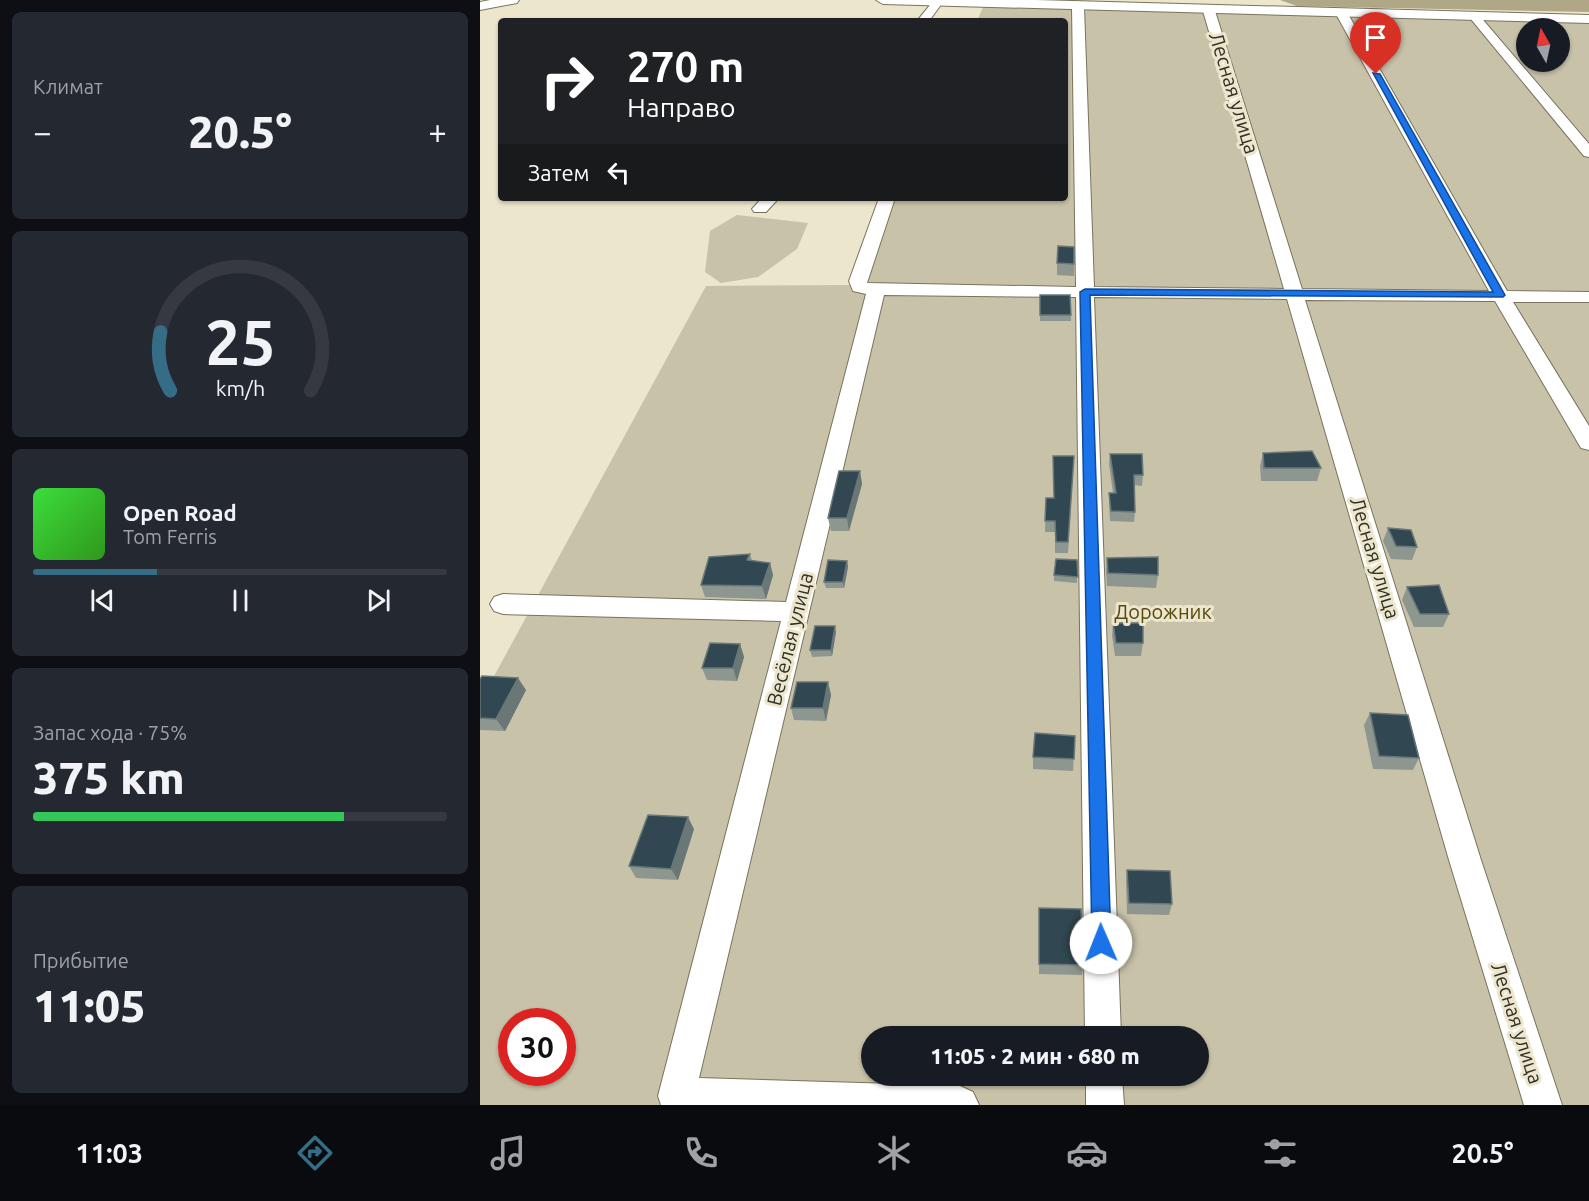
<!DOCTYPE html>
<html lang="ru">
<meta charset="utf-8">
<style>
:root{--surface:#171b24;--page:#242831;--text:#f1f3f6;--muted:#9ea1a6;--line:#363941;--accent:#356d87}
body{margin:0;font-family:Ubuntu,sans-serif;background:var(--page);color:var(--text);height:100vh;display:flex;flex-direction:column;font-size:22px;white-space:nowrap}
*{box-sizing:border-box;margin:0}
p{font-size:20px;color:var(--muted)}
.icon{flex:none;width:33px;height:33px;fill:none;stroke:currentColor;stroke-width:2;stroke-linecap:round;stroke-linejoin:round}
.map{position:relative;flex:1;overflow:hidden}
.sheet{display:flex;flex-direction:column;gap:12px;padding:12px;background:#0d0f14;width:480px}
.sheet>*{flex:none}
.banner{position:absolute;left:18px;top:18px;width:570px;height:183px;border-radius:6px;box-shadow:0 2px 4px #0004;background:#202124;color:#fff;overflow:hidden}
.needle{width:39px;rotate:351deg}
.fabs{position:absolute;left:1036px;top:18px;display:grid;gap:12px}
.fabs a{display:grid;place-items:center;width:54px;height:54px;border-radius:50%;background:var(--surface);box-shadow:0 2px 4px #0004;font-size:30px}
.speed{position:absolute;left:18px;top:1008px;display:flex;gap:12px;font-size:30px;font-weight:700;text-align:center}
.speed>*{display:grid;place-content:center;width:78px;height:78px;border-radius:50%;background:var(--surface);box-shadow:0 2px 4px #0004;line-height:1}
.speed .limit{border:9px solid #d22;background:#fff;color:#111}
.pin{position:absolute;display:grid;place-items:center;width:51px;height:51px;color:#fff;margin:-62px -26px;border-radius:50% 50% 50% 0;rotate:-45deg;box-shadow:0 0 6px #0007}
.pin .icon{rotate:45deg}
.me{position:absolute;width:66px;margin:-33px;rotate:359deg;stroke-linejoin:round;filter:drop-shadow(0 0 4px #0008)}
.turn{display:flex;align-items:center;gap:21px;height:126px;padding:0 30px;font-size:27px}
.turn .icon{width:78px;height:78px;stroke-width:2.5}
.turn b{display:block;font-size:42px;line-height:51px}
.then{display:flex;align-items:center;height:57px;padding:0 30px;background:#0003;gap:12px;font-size:22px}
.big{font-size:45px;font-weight:800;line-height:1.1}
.sheet .widget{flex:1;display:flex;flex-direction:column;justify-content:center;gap:9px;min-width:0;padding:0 21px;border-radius:9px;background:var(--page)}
.sheet .dial{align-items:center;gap:0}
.dial svg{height:156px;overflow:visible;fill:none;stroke:var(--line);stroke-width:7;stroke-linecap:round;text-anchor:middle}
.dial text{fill:var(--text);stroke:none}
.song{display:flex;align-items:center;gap:18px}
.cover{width:72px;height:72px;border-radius:9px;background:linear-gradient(135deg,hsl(120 70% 55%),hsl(110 70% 35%))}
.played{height:6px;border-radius:3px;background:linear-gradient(90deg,var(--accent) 30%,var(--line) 30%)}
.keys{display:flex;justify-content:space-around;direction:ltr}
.heat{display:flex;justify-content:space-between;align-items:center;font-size:33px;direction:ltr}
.charge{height:9px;border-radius:4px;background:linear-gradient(90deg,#34c759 75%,var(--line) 0)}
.trip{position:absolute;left:381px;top:1026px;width:348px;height:60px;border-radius:30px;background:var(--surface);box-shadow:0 2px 4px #0004;font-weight:800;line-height:60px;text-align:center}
.menu{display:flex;height:96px;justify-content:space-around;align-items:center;background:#090b0e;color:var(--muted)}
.menu .icon{width:42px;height:42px}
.menu .active{color:var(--accent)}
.menu b{font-size:27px;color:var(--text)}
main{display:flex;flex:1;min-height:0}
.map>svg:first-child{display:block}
.green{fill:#c8c2a9;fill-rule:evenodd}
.forest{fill:#b0a787}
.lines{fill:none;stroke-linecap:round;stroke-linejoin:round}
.minor-casing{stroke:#79735d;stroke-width:2}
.tertiary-casing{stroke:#79735d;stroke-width:2}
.minor{fill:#fff;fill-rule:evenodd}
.tertiary{fill:#fff;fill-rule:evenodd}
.wall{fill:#8e9690}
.shaded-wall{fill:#697777}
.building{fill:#314752;stroke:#697777;stroke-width:1.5}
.route{fill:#1a73e8;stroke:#114b97;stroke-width:1.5}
.labels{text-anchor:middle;stroke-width:6;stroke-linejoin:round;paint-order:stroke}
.street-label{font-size:20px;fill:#323026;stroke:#ece6cd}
.park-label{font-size:20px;fill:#57490f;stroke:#ece6cd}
</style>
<main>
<section class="sheet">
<div class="widget"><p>Климат</p>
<div class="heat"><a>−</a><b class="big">20.5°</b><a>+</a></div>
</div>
<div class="widget dial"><svg viewBox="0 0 100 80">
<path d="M14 69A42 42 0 1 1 86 69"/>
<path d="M14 69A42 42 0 0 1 9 39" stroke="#356d87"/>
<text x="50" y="56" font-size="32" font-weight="700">25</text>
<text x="50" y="72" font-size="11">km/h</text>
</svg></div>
<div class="widget">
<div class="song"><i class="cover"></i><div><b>Open Road</b><p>Tom Ferris</p></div></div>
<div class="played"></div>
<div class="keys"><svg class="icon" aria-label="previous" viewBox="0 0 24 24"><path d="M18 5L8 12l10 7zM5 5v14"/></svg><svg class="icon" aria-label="pause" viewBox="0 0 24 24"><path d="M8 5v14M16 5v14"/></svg><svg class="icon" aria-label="next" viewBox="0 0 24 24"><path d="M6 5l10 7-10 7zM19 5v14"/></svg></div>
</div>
<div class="widget"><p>Запас хода · 75%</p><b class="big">375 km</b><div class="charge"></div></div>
<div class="widget"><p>Прибытие</p><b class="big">11:05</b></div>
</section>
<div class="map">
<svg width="1109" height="1105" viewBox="0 0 1109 1105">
<rect width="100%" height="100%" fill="#ece6cd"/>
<path class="green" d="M503,7L1109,23V1105H0V702L226,286L374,285L414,198H585V21H497ZM1047,28H1080V62H1047ZM32,1022H82V1072H32ZM392,1036H718V1076H392Z
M257,215L328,223L317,249L278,277L241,283L225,272L230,231Z"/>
<path class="forest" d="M800,0H1109V12L817,6Z"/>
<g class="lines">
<defs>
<path id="minor" d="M454,0L463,2L449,21H437Z
M598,4L604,7L614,287L804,289L723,11L729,8L735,11L822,289L1009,291L856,14L862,11L868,14L1027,291L1109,292V302H1033L1109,426V450L1101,448L1098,443L1015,301L825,300L1001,860L1082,1105H1044L969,860L807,299L614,297L641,1036H605L596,297L404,295L219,1078L480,1086L493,1092L499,1105H181L178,1096L301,621L23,614L14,611L10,604L14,597L23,594L306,602L386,294L373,291L369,281L399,198H415L387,283L596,287L592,7Z
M994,13L998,14L1109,144V157L1104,156L990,18L988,16Z
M282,198H299L286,212H274L272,209Z
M606,1076H642L644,1105H606Z"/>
<path id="tertiary" d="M10,0H39L37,3L0,10V2Z
M396,0H556L1109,15V23L403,4Z"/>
</defs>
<use href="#minor" class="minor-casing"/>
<use href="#tertiary" class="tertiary-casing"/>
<use href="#minor" class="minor"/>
<use href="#tertiary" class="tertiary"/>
</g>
<path class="wall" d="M577,263L594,264V276L577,275Z
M560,295L591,315V321H560Z
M783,453L841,468L837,481H781L780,466Z
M630,454L663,475L662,486L654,485L655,512L654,522L630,521L629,504V493H633L629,464Z
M573,456H594L588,553H575V532H565L566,498H574Z
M380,471L382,484L369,531H351L348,518Z
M908,528L937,547L932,560L911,559L903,541Z
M270,554L272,560L290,563L293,575L286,599L225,597L221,585Z
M627,558L678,575L676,588L627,586L626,571Z
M597,560V583L574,581V575Z
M367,561L368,567L364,588H346L344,582Z
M927,587L969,614L963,627H934L922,600Z
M633,623L663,643L661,656H635L632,636Z
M356,632L352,656L332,657L330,650Z
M260,644L264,657L257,681L227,680L222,668Z
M0,679L46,690L25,731L0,730Z
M348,682L351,695L346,721L314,720L311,708Z
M890,713L939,758L933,770L893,769L884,725Z
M595,736L593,771L553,769V757Z
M214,829L198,880L156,878L149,866Z
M647,870L692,904L689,915L647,914L646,881Z
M559,908L603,965L602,975L559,974Z"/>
<path class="shaded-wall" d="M380,471L382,484L369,531L367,518Z
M367,561L368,567L364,588L363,582Z
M290,563L293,575L286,599L282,586Z
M355,626L356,632L352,656L351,650Z
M260,644L264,657L257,681L253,668Z
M38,678L46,690L25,731L16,719Z
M348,682L351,695L346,721L343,708Z
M208,817L214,829L198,880L191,869Z"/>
<path class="building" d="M578,246L594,247V264L577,263Z
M560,295H590L591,315H560Z
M832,451L841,468H784L783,453Z
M630,454H662L663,475H654L655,512L631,511L629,493H636Z
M573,456H594L588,542H576L575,521H565L566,498H574Z
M359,471H380L367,518H348Z
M908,528L931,530L937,547L916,546Z
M270,554L267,560L290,563L282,586L221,585L229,557Z
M678,557V575L628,573L627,558Z
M576,559L597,560L598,577L574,575Z
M348,560L367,561L363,582H344Z
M959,585L969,614H940L927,587Z
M633,623H663V643H636Z
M335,626H355L351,650H330Z
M230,643L260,644L253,668H222Z
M2,676L38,678L16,719L0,718V679Z
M317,682H348L343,708H311Z
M890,713L928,715L939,758L899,756Z
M555,733L595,736L594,759L553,757Z
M168,815L208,817L191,869L149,866Z
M647,870L690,871L692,904L649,903Z
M559,908L601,909L603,965L559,964Z"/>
<path class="route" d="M893,73L900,74L1025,295L1023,297L610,295L631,943L628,950L621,953L614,950L612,943L600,292L605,289L1013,292Z"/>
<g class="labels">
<g class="street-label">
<text transform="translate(754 93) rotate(73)" y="7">Лесная улица</text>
<text transform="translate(895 558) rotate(73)" y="7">Лесная улица</text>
<text transform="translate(310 639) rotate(-76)" y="7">Весёлая улица</text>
<text transform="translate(1037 1023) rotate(72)" y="7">Лесная улица</text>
</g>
<g class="park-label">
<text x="683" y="619">Дорожник</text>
</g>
</g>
</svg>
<div class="fabs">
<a><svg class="needle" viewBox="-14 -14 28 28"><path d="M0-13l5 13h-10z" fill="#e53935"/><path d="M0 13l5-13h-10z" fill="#9ea1a6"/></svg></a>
</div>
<div class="speed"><div class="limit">30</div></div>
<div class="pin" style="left:896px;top:74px;background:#d93025"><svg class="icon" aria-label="arrive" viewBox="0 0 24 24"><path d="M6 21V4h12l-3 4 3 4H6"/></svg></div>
<svg class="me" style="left:621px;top:943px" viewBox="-20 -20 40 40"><circle r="19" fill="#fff"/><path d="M0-13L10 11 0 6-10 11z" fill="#1a73e8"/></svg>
<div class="trip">11:05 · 2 мин · 680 m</div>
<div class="banner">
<div class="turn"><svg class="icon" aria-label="right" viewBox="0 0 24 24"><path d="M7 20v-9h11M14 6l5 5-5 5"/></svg><div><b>270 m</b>Направо</div></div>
<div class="then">Затем<svg class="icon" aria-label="left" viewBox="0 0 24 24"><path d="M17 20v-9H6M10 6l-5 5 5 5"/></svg></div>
</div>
</div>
</main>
<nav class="menu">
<b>11:03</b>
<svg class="icon active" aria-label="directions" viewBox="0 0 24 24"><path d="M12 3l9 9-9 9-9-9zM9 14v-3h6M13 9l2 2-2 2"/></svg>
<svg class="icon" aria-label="music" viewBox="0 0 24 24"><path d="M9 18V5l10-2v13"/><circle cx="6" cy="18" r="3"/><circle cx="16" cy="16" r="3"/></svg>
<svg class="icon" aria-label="phone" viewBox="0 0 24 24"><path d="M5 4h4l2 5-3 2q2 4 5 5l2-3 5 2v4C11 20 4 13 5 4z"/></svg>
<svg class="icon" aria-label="climate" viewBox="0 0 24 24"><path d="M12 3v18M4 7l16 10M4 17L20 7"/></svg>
<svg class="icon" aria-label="car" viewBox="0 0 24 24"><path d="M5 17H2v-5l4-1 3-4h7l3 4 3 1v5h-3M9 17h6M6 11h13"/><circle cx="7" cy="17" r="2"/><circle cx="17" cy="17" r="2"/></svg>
<svg class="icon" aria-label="filters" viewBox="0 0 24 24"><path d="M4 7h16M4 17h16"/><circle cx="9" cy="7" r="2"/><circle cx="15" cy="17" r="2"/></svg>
<b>20.5°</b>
</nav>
